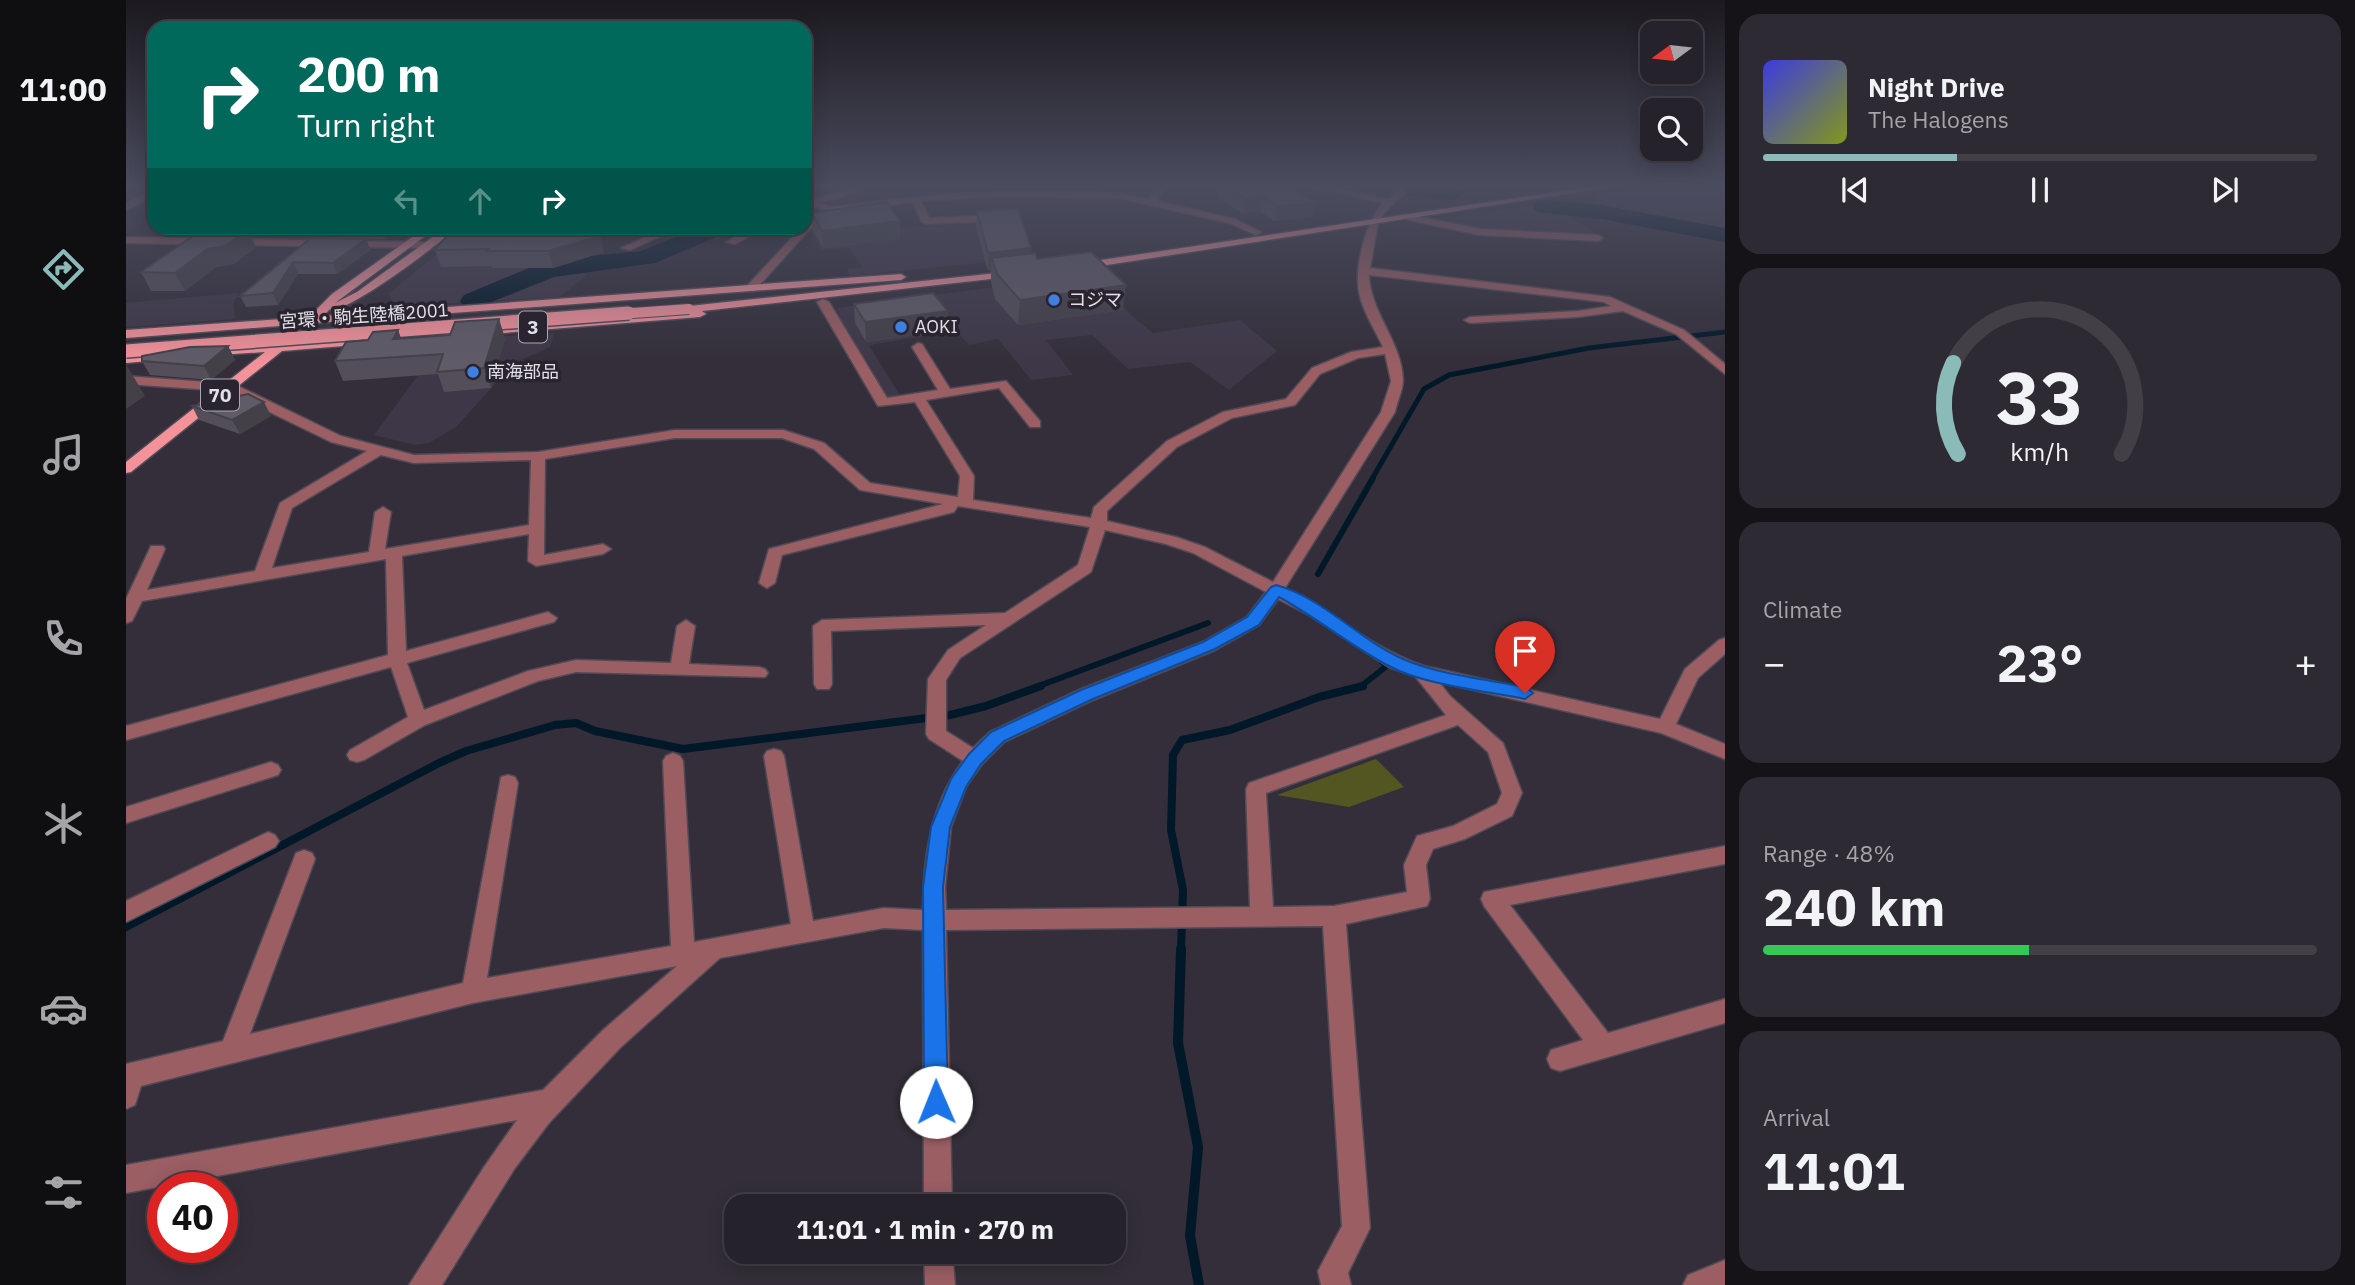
<!DOCTYPE html>
<meta charset="utf-8">
<style>
:root{--surface:#26222b;--page:#2e2a33;--text:#f1f3f6;--muted:#a4a4a9;--line:#423f47;--accent:#8bbbb9}
body{margin:0;font-family:"IBM Plex Sans","Noto Sans JP",sans-serif;background:var(--page);color:var(--text);height:100vh;display:flex;flex-direction:column;font-size:26px;white-space:nowrap}
*{box-sizing:border-box;margin:0}
p{font-size:23px;color:var(--muted)}
.icon{flex:none;width:38px;height:38px;fill:none;stroke:currentColor;stroke-width:2;stroke-linecap:round;stroke-linejoin:round}
.map{position:relative;flex:1;overflow:hidden}
.side{display:flex;flex-direction:column;gap:14px;padding:14px;background:#151318;width:630px}
.side>*{flex:none}
.guide{position:absolute;left:21px;top:21px;width:665px;height:214px;border-radius:21px;box-shadow:0 4px 18px #0003,0 0 0 2px var(--line);background:#00695c;color:#fff;overflow:hidden}
.needle{width:46px;rotate:255deg}
.fabs{position:absolute;left:1514px;top:21px;display:grid;gap:14px}
.fabs a{display:grid;place-items:center;width:63px;height:63px;border-radius:14px;background:var(--surface);box-shadow:0 4px 18px #0003,0 0 0 2px var(--line);font-size:35px}
.speed{position:absolute;left:21px;top:1172px;display:flex;gap:14px;font-size:35px;font-weight:700;text-align:center}
.speed>*{display:grid;place-content:center;width:91px;height:91px;border-radius:50%;background:var(--surface);box-shadow:0 4px 18px #0003,0 0 0 2px var(--line);line-height:1}
.speed .limit{border:10px solid #d22;background:#fff;color:#111}
.pin{position:absolute;display:grid;place-items:center;width:60px;height:60px;color:#fff;margin:-72px -30px;border-radius:50% 50% 50% 0;rotate:-45deg;box-shadow:0 0 7px #0007}
.pin .icon{rotate:45deg}
.me{position:absolute;width:77px;margin:-38px;rotate:359deg;stroke-linejoin:round;filter:drop-shadow(0 0 5px #0008)}
.turn{display:flex;align-items:center;gap:24px;height:147px;padding:0 35px;font-size:32px}
.turn .icon{width:91px;height:91px;stroke-width:2.5}
.turn b{display:block;font-size:49px;line-height:60px}
.lanes{display:flex;align-items:center;height:66px;padding:0 35px;background:#0003;justify-content:center;gap:35px;direction:ltr}
.lanes .off{opacity:.35}
.big{font-size:52px;font-weight:800;line-height:1.1}
.side .widget{flex:1;display:flex;flex-direction:column;justify-content:center;gap:10px;min-width:0;padding:0 24px;border-radius:21px;background:var(--page)}
.side .dial{align-items:center;gap:0}
.dial svg{height:182px;overflow:visible;fill:none;stroke:var(--line);stroke-width:7;stroke-linecap:round;text-anchor:middle}
.dial text{fill:var(--text);stroke:none}
.song{display:flex;align-items:center;gap:21px}
.cover{width:84px;height:84px;border-radius:10px;background:linear-gradient(135deg,hsl(240 70% 55%),hsl(70 70% 35%))}
.played{height:7px;border-radius:4px;background:linear-gradient(90deg,var(--accent) 35%,var(--line) 35%)}
.keys{display:flex;justify-content:space-around;direction:ltr}
.heat{display:flex;justify-content:space-between;align-items:center;font-size:38px;direction:ltr}
.charge{height:10px;border-radius:5px;background:linear-gradient(90deg,#34c759 48%,var(--line) 0)}
.trip{position:absolute;left:598px;top:1194px;width:402px;height:70px;border-radius:21px;background:var(--surface);box-shadow:0 4px 18px #0003,0 0 0 2px var(--line);font-weight:800;line-height:70px;text-align:center}
main{display:flex;flex:1;min-height:0}
.menu{display:flex;flex-direction:column;width:126px;justify-content:space-around;align-items:center;background:#0f0e11;color:var(--muted)}
.menu .icon{width:49px;height:49px}
.menu .on{color:var(--accent)}
.menu b{font-size:32px;color:var(--text)}
.map>svg:first-child{display:block}
.built{fill:#3e3747}
.green{fill:#545622}
.water{fill:#001828}
.lines{fill:none;stroke-linecap:round;stroke-linejoin:round}
.stream-far3{stroke:#001828;stroke-width:5}
.stream-far2{stroke:#001828;stroke-width:6}
.stream-far1{stroke:#001828;stroke-width:8}
.stream{stroke:#001828;stroke-width:10}
.river{fill:#001828;fill-rule:evenodd}
.minor-casing{stroke:#4f4a55;stroke-width:3}
.major-casing{stroke:#4f4a55;stroke-width:3}
.minor{fill:#9a5e63;fill-rule:evenodd}
.major{fill:#f4929a;fill-rule:evenodd}
.major-bridge-far1-casing{stroke:#4f4a55;stroke-width:12;stroke-linecap:butt}
.major-bridge-casing{stroke:#4f4a55;stroke-width:16;stroke-linecap:butt}
.major-bridge-far1{stroke:#f4929a;stroke-width:10}
.major-bridge{stroke:#f4929a;stroke-width:13}
.wall{fill:#534e59}
.shaded-wall{fill:#434048}
.building{fill:#605b67;stroke:#434048;stroke-width:2}
.route{fill:#1a73e8;stroke:#114b97;stroke-width:2}
.shop-dot{fill:#3f7fe0;stroke:#29242f;stroke-width:2.5}
.labels{text-anchor:middle;stroke-width:7;stroke-linejoin:round;paint-order:stroke}
.far-poi-label{font-size:18px;fill:#e2dfe6;stroke:#29242f;text-anchor:start}
.far-street-label{font-size:18px;fill:#e2dfe6;stroke:#29242f}
.shield{fill:#29242f;stroke:#aaa7af;stroke-width:2}
.shield-label{font-size:19px;font-weight:bold;fill:#e2dfe6}
</style>
<main>
<nav class="menu">
<b>11:00</b>
<svg class="icon on" aria-label="directions" viewBox="0 0 24 24"><path d="M12 3l9 9-9 9-9-9zM9 14v-3h6M13 9l2 2-2 2"/></svg>
<svg class="icon" aria-label="music" viewBox="0 0 24 24"><path d="M9 18V5l10-2v13"/><circle cx="6" cy="18" r="3"/><circle cx="16" cy="16" r="3"/></svg>
<svg class="icon" aria-label="phone" viewBox="0 0 24 24"><path d="M5 4h4l2 5-3 2q2 4 5 5l2-3 5 2v4C11 20 4 13 5 4z"/></svg>
<svg class="icon" aria-label="climate" viewBox="0 0 24 24"><path d="M12 3v18M4 7l16 10M4 17L20 7"/></svg>
<svg class="icon" aria-label="car" viewBox="0 0 24 24"><path d="M5 17H2v-5l4-1 3-4h7l3 4 3 1v5h-3M9 17h6M6 11h13"/><circle cx="7" cy="17" r="2"/><circle cx="17" cy="17" r="2"/></svg>
<svg class="icon" aria-label="filters" viewBox="0 0 24 24"><path d="M4 7h16M4 17h16"/><circle cx="9" cy="7" r="2"/><circle cx="15" cy="17" r="2"/></svg>
</nav>
<div class="map">
<svg width="1599" height="1285" viewBox="0 0 1599 1285">
<rect width="100%" height="100%" fill="#332e39"/>
<path class="built" d="M1527,185H1599V233L1473,207L1467,195Z
M1400,207L1436,212L1475,237L1361,231L1300,220Z
M890,221L904,258L723,276L721,269L736,267L723,248L695,250L683,229L693,222L771,228Z
M454,245L447,262L461,275L433,297L270,306L262,294L321,246Z
M967,274L1005,315L1027,333L1114,320L1151,351L1103,390L1064,362L1002,369L966,335L920,340L947,375L905,380L872,339L843,345L830,331L743,345L775,397L761,400L716,324L712,308Z
M113,293L107,303L109,319L0,327V303Z
M428,333L424,347L388,363L330,427L303,443L289,445L248,435L318,340Z"/>
<path class="green" d="M1250,759L1278,787L1223,807L1151,795Z"/>
<path class="water" d="M1410,203L1491,211L1599,235V238L1487,213L1404,204Z
M585,228H593L552,246L508,261L419,272L355,300L349,299L417,270L511,258Z"/>
<g class="lines">
<path class="stream-far3" d="M1246,479L1298,389L1323,375L1463,348L1599,332"/>
<path class="stream-far2" d="M1192,574L1247,478
M910,687L1082,623
M1234,687L1262,665L1256,662"/>
<path class="stream-far1" d="M0,927L313,763L340,751L429,725L450,723L469,731L557,749L824,715L860,706L915,686
M1055,951L1057,890L1045,830L1047,755L1056,740L1104,730L1193,697L1237,686"/>
<path class="stream" d="M1055,949L1052,1043L1072,1147L1064,1236L1073,1285"/>
<path class="river" d="M1232,185H1313L1333,188L1336,193L1333,198L1325,200L1243,192L1235,190Z
M1419,200L1475,205L1599,228V242L1475,219L1411,212L1407,207L1411,202Z
M572,228H603L600,233L529,263L428,277L348,309L338,307L334,301L338,295L410,265L445,258L515,251Z"/>
<defs>
<path id="minor" d="M738,185H752L694,203L706,207C778,197 848,191 921,192C956,192 988,191 1022,199L1031,185H1040L1031,201L1109,219L1135,232L1130,235L1103,223L992,198L858,197L795,201L803,218L873,215L878,218L873,221L800,224L795,221L787,202L709,212L714,215L712,217L684,229L628,291H620V287L675,228L708,212L681,205L679,198L685,200Z
M1174,185H1192L1262,199L1269,192L1265,185H1274L1279,192L1257,214L1252,224L1244,268L1484,297L1558,330L1599,364V374L1550,334L1497,311L1452,317L1344,323L1338,320L1344,317L1452,311L1485,306L1478,302L1243,275C1244,312 1276,342 1277,380C1277,390 1271,402 1269,412L1159,588C1206,613 1248,649 1298,666L1534,719L1559,669L1593,640L1599,638V654L1572,678L1550,724L1599,744V759L1535,733L1313,682L1324,696L1377,743L1396,793L1386,816L1339,839L1307,849L1300,865L1304,899L1301,906L1220,924L1244,1228L1222,1273L1225,1285H1195L1192,1271L1216,1226L1197,926L820,930L826,1206H798L797,930L758,928L594,958L495,1047L423,1123L389,1168L316,1285H283L358,1167L391,1120L0,1193V1165L417,1090L477,1030L551,966L347,1003L15,1086L9,1105L0,1109V1064L97,1041L170,853L178,850L186,853L189,859L124,1034L337,983L375,777L382,775L389,777L392,783L361,978L545,946L537,761L540,756L547,753L554,756L557,761L568,942L665,924L638,756L641,751L648,749L655,751L658,756L687,921L758,908L797,910C797,857 805,804 837,761L803,739L800,734L802,679L822,650L860,625L705,631L706,684L703,689H691L688,684L687,626L696,620L879,613L952,565L964,527L832,506L828,512L656,555L649,583L641,588L633,583L643,549L817,504L734,490L688,449L656,438H549L419,459L418,555L477,544L485,549L477,554L410,566L402,561L403,534L276,556L280,651L422,612L431,618L428,622L281,663L298,710L402,671L450,660L545,663L551,626L560,620L569,626L563,664L633,667L639,669L642,673L639,677L450,672L412,681L299,725L238,760L231,762L224,760L221,755L224,750L282,717L265,667L0,740V726L262,655L260,559L16,601L6,621L0,623V599L25,546H37L39,549L21,590L129,571L154,503L241,451L205,442L100,391L0,384V376L108,384L215,436L288,455L412,452L549,430H657L698,443L744,483L832,497L834,476L789,402L752,406L691,302L697,299L703,302L761,398L812,390L786,347L792,343L796,344L824,389L880,381L914,421V427H904L873,388L800,400L848,476L847,500L965,518L968,507L1041,441L1097,412L1160,399L1186,368L1225,352L1257,347C1249,330 1236,310 1233,292C1228,267 1240,221 1257,203ZM1259,354L1265,381L1255,412L1147,582L1079,547L1050,537L981,521V511L1051,447L1106,418L1169,405L1194,374L1232,358ZM255,455L288,463L405,460L403,525L259,549L265,512L257,507L249,512L243,552L146,568L166,508ZM979,530L1040,544L1067,553L1140,592L1121,617L1077,642L953,690L864,732L847,748L820,731V680L834,658L965,572ZM1152,599L1183,615L1263,667L1289,676L1320,715L1123,783L1120,789L1124,907L820,910L819,887L825,827L840,787L856,764L878,742L967,700L1089,650L1133,625ZM1332,725L1362,752L1376,793L1371,804L1327,826L1291,836L1278,865L1281,892L1208,906L1147,907L1140,793Z
M28,189V196L0,210V203Z
M1285,215L1354,229L1472,235L1477,238L1472,241L1354,235L1282,220L1280,218Z
M541,228H553L504,250L495,248Z
M627,228H639L609,244L600,242Z
M0,237L298,242L303,245L298,248L0,243Z
M145,762L152,765L155,770L152,775L0,823V807Z
M142,832L149,835L153,841L149,847L0,922V901Z
M1599,846V864L1384,905L1482,1033L1599,999V1023L1434,1071L1425,1068L1421,1059L1425,1050L1457,1040L1358,906L1355,899L1358,892Z
M798,1251H826L829,1285H799Z
M1599,1260V1285H1557L1562,1275Z"/>
<path id="major" d="M1477,185H1499L955,269L950,266L955,263Z
M299,228H310L209,303L231,292L319,228H330C315,243 218,316 204,309L197,316L775,274L780,277L775,280L190,323L184,326L179,324L0,338V330L183,317L206,294Z
M889,271L894,274L893,276L576,311L580,314L574,317L156,351L5,472L0,473V462L139,352L78,356V350L82,349L560,312L557,309L563,306Z
M40,352L44,353V359L0,363V355Z"/>
</defs>
<use href="#minor" class="minor-casing"/>
<use href="#major" class="major-casing"/>
<use href="#minor" class="minor"/>
<use href="#major" class="major"/>
<defs>
<path id="major-bridge-far1" d="M479,315L563,309"/>
<path id="major-bridge" d="M0,351L503,313"/>
</defs>
<use href="#major-bridge-far1" class="major-bridge-far1-casing"/>
<use href="#major-bridge" class="major-bridge-casing"/>
<use href="#major-bridge-far1" class="major-bridge-far1"/>
<use href="#major-bridge" class="major-bridge"/>
</g>
<path class="wall" d="M1095,185H1158L1186,217L1148,221L1133,211L1116,213L1092,198Z
M851,211L905,248L904,254L911,259L997,310L892,325L869,299L865,282V270L862,271L850,228Z
M686,213L774,239L697,248L687,231Z
M160,228H280L268,231L258,239L164,237Z
M344,228H416L413,231L478,252L427,268H366V266L315,267L309,250L341,232Z
M185,238L240,239L244,250L211,274H172L152,305L120,307L114,296Z
M130,247L108,264L90,267L59,291H25L15,272Z
M728,304L822,311V331L740,342L729,323Z
M272,330L275,339L379,338L365,388L318,392L312,374L217,381L209,361L242,340Z
M102,346L109,360L85,380L24,375L16,361Z
M66,406L145,416L114,434L73,420Z"/>
<path class="shaded-wall" d="M1136,197L1133,211L1116,213L1119,199Z
M1190,203L1186,217L1148,221L1152,206Z
M774,221V239L697,248L696,231Z
M254,228H280L268,231L258,239Z
M395,228H416L395,248L391,231Z
M122,230L130,247L108,264L90,267L59,291L49,273L81,249Z
M473,230L478,252L427,268L422,251Z
M240,239L244,250L211,274L207,263Z
M905,248L903,266L866,258L865,270L862,271V253Z
M167,262L172,274L152,305L147,293Z
M1000,285L997,310L892,325L894,300Z
M822,311V331L740,342L739,322Z
M373,319L379,338L365,388L358,368Z
M272,330L279,349L267,339Z
M102,346L109,360L85,380L78,366Z
M0,364L19,396L0,409Z
M138,402L145,416L114,434L106,420Z"/>
<path class="building" d="M1097,185H1158L1190,203L1152,206L1136,197L1119,199Z
M760,202L774,221L696,231L686,213Z
M892,209L905,248L862,253L851,211Z
M344,228H395L391,231L473,230L474,236L422,251H361L363,249L309,250L324,232H341Z
M77,229L122,230L99,246L81,249L49,273L15,272Z
M185,238L240,239L207,263L167,262L147,293L114,296Z
M965,252L1000,285L894,300L871,274L866,258L909,253L911,259Z
M807,293L822,311L739,322L728,304Z
M373,319L358,368L311,372L317,354L209,361L220,342L242,340L247,332L272,330L267,339L324,335L329,322Z
M102,346L78,366L16,361V356L64,347Z
M122,394L138,402L106,420L66,406Z"/>
<linearGradient id="sky" x2="0" y2="1"><stop stop-color="#1c191f"/><stop offset="0.51" stop-color="#4a4c5f"/><stop offset="1" stop-color="#4a4c5f" stop-opacity="0"/></linearGradient>
<rect width="1599" height="365" fill="url(#sky)"/>
<path class="route" d="M1150,585C1198,598 1233,640 1277,659C1314,675 1359,679 1399,687L1407,693L1399,699C1359,691 1298,685 1263,666C1225,646 1191,618 1153,597L1133,625L1089,649L967,699L878,741L855,764L840,787L824,827L817,887L822,1102L819,1110L810,1114L802,1110L798,1102L797,887L805,827L825,779L843,754L865,732L955,690L1077,642L1121,617L1145,587Z"/>
<g class="shop-dot">
<circle cx="928" cy="300" r="7"/>
<circle cx="775" cy="327" r="7"/>
<circle cx="347" cy="372" r="7"/>
</g>
<g class="labels">
<g class="far-poi-label">
<text x="942" y="306">コジマ</text>
<text x="789" y="333">AOKI</text>
<text x="361" y="378">南海部品</text>
</g>
<g class="far-street-label">
<text transform="translate(238 316) rotate(-4)" y="6">宮環・駒生陸橋2001</text>
</g>
<g class="shield">
<rect x="393" y="311.5" width="28" height="31" rx="5"/>
<rect x="75" y="379.5" width="38" height="31" rx="5"/>
</g>
<g class="shield-label">
<text x="407" y="334">3</text>
<text x="94" y="402">70</text>
</g>
</g>
</svg>
<div class="fabs">
<a><svg class="needle" viewBox="-14 -14 28 28"><path d="M0-13l5 13h-10z" fill="#e53935"/><path d="M0 13l5-13h-10z" fill="#a4a4a9"/></svg></a>
<a><svg class="icon" aria-label="search" viewBox="0 0 24 24"><circle cx="10" cy="10" r="6"/><path d="M15 15l6 6"/></svg></a>
</div>
<div class="speed"><div class="limit">40</div></div>
<div class="pin" style="left:1399px;top:693px;background:#d93025"><svg class="icon" aria-label="arrive" viewBox="0 0 24 24"><path d="M6 21V4h12l-3 4 3 4H6"/></svg></div>
<svg class="me" style="left:810px;top:1102px" viewBox="-20 -20 40 40"><circle r="19" fill="#fff"/><path d="M0-13L10 11 0 6-10 11z" fill="#1a73e8"/></svg>
<div class="trip">11:01 · 1 min · 270 m</div>
<div class="guide">
<div class="turn"><svg class="icon" aria-label="right" viewBox="0 0 24 24"><path d="M7 20v-9h11M14 6l5 5-5 5"/></svg><div><b>200 m</b>Turn right</div></div>
<div class="lanes"><svg class="icon off" aria-label="left" viewBox="0 0 24 24"><path d="M17 20v-9H6M10 6l-5 5 5 5"/></svg><svg class="icon off" aria-label="ahead" viewBox="0 0 24 24"><path d="M12 20V5M6 11l6-6 6 6"/></svg><svg class="icon" aria-label="right" viewBox="0 0 24 24"><path d="M7 20v-9h11M14 6l5 5-5 5"/></svg></div>
</div>
</div>
<section class="side">
<div class="widget">
<div class="song"><i class="cover"></i><div><b>Night Drive</b><p>The Halogens</p></div></div>
<div class="played"></div>
<div class="keys"><svg class="icon" aria-label="previous" viewBox="0 0 24 24"><path d="M18 5L8 12l10 7zM5 5v14"/></svg><svg class="icon" aria-label="pause" viewBox="0 0 24 24"><path d="M8 5v14M16 5v14"/></svg><svg class="icon" aria-label="next" viewBox="0 0 24 24"><path d="M6 5l10 7-10 7zM19 5v14"/></svg></div>
</div>
<div class="widget dial"><svg viewBox="0 0 100 80">
<path d="M14 69A42 42 0 1 1 86 69"/>
<path d="M14 69A42 42 0 0 1 12 29" stroke="#8bbbb9"/>
<text x="50" y="56" font-size="32" font-weight="700">33</text>
<text x="50" y="72" font-size="11">km/h</text>
</svg></div>
<div class="widget"><p>Climate</p>
<div class="heat"><a>−</a><b class="big">23°</b><a>+</a></div>
</div>
<div class="widget"><p>Range · 48%</p><b class="big">240 km</b><div class="charge"></div></div>
<div class="widget"><p>Arrival</p><b class="big">11:01</b></div>
</section>
</main>
